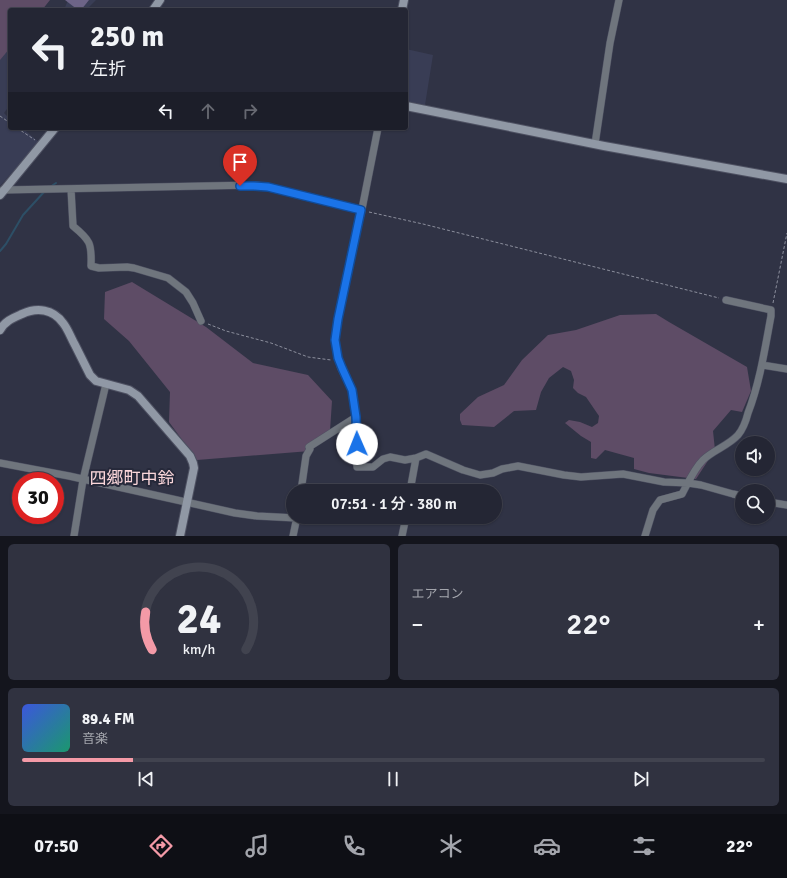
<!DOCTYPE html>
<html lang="ja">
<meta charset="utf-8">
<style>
:root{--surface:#242634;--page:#303240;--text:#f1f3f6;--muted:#a3a5ac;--line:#41434f;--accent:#f49aa7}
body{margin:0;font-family:Signika,"Noto Sans JP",sans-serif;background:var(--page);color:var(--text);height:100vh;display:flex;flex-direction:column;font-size:15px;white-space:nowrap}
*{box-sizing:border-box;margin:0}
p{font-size:13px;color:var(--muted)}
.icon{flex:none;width:22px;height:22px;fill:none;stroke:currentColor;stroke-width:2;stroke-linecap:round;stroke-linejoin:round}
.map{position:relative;height:536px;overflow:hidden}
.side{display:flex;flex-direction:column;gap:8px;padding:8px;background:#14151d;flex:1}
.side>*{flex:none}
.hud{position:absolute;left:8px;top:8px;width:400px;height:122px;border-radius:4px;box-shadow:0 1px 3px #0004,0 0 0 1px var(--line);background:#242634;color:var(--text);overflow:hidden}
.buttons{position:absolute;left:735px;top:436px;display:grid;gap:8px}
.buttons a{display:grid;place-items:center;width:40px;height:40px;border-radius:50%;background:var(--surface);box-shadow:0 1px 3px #0004,0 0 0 1px var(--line);font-size:20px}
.speed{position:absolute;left:12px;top:472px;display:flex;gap:8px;font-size:20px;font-weight:700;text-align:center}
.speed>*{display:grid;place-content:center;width:52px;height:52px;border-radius:50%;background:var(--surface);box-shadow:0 1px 3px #0004,0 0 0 1px var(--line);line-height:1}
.speed .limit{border:6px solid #d22;background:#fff;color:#111}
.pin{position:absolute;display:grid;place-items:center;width:34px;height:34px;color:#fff;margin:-41px -17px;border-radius:50% 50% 50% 0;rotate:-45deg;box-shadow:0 0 4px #0007}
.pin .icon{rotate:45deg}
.me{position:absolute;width:44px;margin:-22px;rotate:359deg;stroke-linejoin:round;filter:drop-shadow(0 0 3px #0008)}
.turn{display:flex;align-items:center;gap:14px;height:84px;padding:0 16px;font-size:18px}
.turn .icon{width:52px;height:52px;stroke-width:2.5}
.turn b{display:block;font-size:28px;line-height:34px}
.lanes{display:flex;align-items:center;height:38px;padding:0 16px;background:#0003;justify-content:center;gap:20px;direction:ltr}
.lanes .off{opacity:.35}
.big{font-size:30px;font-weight:600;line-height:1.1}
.side .tile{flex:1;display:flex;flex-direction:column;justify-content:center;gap:6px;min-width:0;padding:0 14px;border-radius:6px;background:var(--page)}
.side .dial{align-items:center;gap:0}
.dial svg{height:104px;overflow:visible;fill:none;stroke:var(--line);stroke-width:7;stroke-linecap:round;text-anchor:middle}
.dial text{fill:var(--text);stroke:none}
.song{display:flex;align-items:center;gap:12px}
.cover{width:48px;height:48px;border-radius:6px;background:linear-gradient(135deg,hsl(230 70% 55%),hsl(160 70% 35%))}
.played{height:4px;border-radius:2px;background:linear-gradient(90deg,var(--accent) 15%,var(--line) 15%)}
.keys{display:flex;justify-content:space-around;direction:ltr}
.heat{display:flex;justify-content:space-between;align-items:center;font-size:22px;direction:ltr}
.side .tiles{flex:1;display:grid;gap:8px;grid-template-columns:1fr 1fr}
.tile:last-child{grid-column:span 2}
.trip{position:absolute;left:286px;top:484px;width:216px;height:40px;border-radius:20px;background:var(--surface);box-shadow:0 1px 3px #0004,0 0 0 1px var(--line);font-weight:600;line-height:40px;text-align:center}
.tabs{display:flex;height:64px;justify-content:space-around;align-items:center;background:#0e0f15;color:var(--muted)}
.tabs .icon{width:28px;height:28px}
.tabs .on{color:var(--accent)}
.tabs b{font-size:18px;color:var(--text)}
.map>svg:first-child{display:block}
.built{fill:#393d55}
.green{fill:#5e4c66}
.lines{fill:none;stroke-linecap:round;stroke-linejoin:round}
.stream{stroke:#2d4f66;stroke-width:2}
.building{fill:#6d6487}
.street-casing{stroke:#4e5162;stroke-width:8}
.secondary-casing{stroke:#4e5162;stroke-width:10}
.path{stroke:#8c8f9d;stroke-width:1;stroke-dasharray:3 2;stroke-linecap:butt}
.street{stroke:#6f757d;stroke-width:7}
.secondary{stroke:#9098a5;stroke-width:8}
.route-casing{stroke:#114b97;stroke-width:10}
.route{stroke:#1a73e8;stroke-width:7}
.labels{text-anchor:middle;stroke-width:4;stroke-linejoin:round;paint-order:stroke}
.quarter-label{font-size:17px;fill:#fad6da;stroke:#26293a}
</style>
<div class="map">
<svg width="787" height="536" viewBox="0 0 787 536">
<rect width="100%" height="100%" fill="#303345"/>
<path class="built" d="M68,0H96L86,10H64Z
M10,30V105L4,113L10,119V128H22L39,142L0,186V40Z
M406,49L433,55L425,105L406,101Z"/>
<path class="green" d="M0,0H50L42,10H10V48L0,60Z
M132,282L206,327L253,363L308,375L332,401L330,431L310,451L197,460L169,422L170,392L129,341L104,319L105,292Z
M656,314L669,322L747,367L751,391L742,412L731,410L713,431L715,450L696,479L649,473L634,469V458L605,450L596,459L591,458V442L581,436L565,423L569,420L580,422L592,427L598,423L599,416L586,397L578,393L573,388L574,380L571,371L563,367L549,378L541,392L536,410L514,411L494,427L462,425L460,420V414L478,397L504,385L522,360L548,335L576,330L620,315Z"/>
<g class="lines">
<path class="stream" d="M50,187L56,183
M0,251L6,244L23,215L44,192"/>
</g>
<path class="building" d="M65,0H89L81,10H78Z"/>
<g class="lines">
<defs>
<path id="street" d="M378,128L361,214L358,223L338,319L335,340L338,358L341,368L352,390L356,417L357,467H373L383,459L390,457L405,460L416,458L426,454L463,470L480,475L493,473L502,469L518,466L564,475L581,477L623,474L664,482L688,483L701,485L733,494L742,496
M595,144L610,43L619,0
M71,189L73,226C90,240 92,243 91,266L99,268L127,267L134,268L168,278L186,292L193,303L201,321
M3,190L254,185L268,187L361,210
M762,365L787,369
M0,463L69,476L235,513L257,516L296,518
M301,491L306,456L310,449L309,447L356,417
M410,491L416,458
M768,502L787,505
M74,536L83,480L106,384
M293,536L297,517
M402,536L406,517
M645,536L653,510L660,500L682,494C688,483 694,469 703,460C713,450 728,446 738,435C743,429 746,421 748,413C760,382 765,348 771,316V310L726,300"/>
<path id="secondary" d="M153,10L160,0
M402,10L404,0
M406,106L604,146L787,179
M0,195L55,128
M0,330C5,321 13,318 22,314C37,307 53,309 63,323C68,329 71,338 75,345C80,355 85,365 90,375L96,381L129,390L138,396L190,456L193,463L194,468L180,536"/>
</defs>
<use href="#street" class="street-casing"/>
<use href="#secondary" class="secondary-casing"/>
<path class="path" d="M0,116L10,123
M17,128L35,140
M369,212L423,224L719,298
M773,303L787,233
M208,324L226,331L271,343L308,357L331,360"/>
<use href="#street" class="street"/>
<use href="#secondary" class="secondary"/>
</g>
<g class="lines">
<defs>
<path id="route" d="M240,186H254L268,187L361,210L338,319L335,340L338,358L342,368L352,390L356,417L357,444"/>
</defs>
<use href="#route" class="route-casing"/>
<use href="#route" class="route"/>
</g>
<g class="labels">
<g class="quarter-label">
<text x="132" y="484">四郷町中鈴</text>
</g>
</g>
</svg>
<div class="buttons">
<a><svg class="icon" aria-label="sound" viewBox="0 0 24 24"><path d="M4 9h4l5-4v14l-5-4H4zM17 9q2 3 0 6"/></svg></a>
<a><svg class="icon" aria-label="search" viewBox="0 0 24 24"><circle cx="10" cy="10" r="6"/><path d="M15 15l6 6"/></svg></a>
</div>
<div class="speed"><div class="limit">30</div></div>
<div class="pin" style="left:240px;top:186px;background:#d93025"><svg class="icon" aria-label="arrive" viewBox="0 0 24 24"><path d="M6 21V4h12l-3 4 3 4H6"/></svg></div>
<svg class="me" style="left:357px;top:444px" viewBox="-20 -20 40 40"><circle r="19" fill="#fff"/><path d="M0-13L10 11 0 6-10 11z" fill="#1a73e8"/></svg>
<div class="trip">07:51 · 1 分 · 380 m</div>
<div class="hud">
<div class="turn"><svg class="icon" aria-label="left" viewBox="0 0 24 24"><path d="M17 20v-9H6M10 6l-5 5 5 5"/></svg><div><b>250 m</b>左折</div></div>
<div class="lanes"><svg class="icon" aria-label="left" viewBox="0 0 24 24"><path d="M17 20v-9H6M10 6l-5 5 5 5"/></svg><svg class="icon off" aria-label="ahead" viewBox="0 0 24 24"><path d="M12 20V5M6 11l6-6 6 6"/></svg><svg class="icon off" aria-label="right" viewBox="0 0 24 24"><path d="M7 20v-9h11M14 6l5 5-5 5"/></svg></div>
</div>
</div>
<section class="side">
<div class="tiles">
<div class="tile dial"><svg viewBox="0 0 100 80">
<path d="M14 69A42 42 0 1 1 86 69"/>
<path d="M14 69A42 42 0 0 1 9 40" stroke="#f49aa7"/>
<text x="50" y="56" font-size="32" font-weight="700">24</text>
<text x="50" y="72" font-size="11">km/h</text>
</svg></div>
<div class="tile"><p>エアコン</p>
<div class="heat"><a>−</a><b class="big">22°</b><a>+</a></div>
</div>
<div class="tile">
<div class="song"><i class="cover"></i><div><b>89.4 FM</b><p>音楽</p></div></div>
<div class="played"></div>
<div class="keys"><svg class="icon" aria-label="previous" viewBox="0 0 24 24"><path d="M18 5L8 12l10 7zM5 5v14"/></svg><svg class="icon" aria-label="pause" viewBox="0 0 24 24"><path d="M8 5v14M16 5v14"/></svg><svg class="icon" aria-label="next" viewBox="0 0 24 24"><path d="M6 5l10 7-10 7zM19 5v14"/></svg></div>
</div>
</div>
</section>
<nav class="tabs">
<b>07:50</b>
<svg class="icon on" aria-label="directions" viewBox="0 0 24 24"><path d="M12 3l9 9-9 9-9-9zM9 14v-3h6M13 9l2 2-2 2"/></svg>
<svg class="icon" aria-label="music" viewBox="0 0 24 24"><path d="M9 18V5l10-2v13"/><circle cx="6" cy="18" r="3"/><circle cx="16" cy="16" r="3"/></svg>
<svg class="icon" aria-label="phone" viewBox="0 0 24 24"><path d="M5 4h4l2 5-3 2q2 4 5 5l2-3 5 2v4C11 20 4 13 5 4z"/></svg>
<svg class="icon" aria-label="climate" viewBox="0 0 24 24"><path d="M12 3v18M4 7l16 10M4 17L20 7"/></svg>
<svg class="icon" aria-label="car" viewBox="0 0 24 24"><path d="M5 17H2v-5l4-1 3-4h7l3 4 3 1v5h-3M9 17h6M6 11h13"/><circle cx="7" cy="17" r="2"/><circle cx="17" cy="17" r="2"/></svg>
<svg class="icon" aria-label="filters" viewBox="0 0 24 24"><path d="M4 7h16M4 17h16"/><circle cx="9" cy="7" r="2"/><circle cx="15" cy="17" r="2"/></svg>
<b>22°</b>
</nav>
